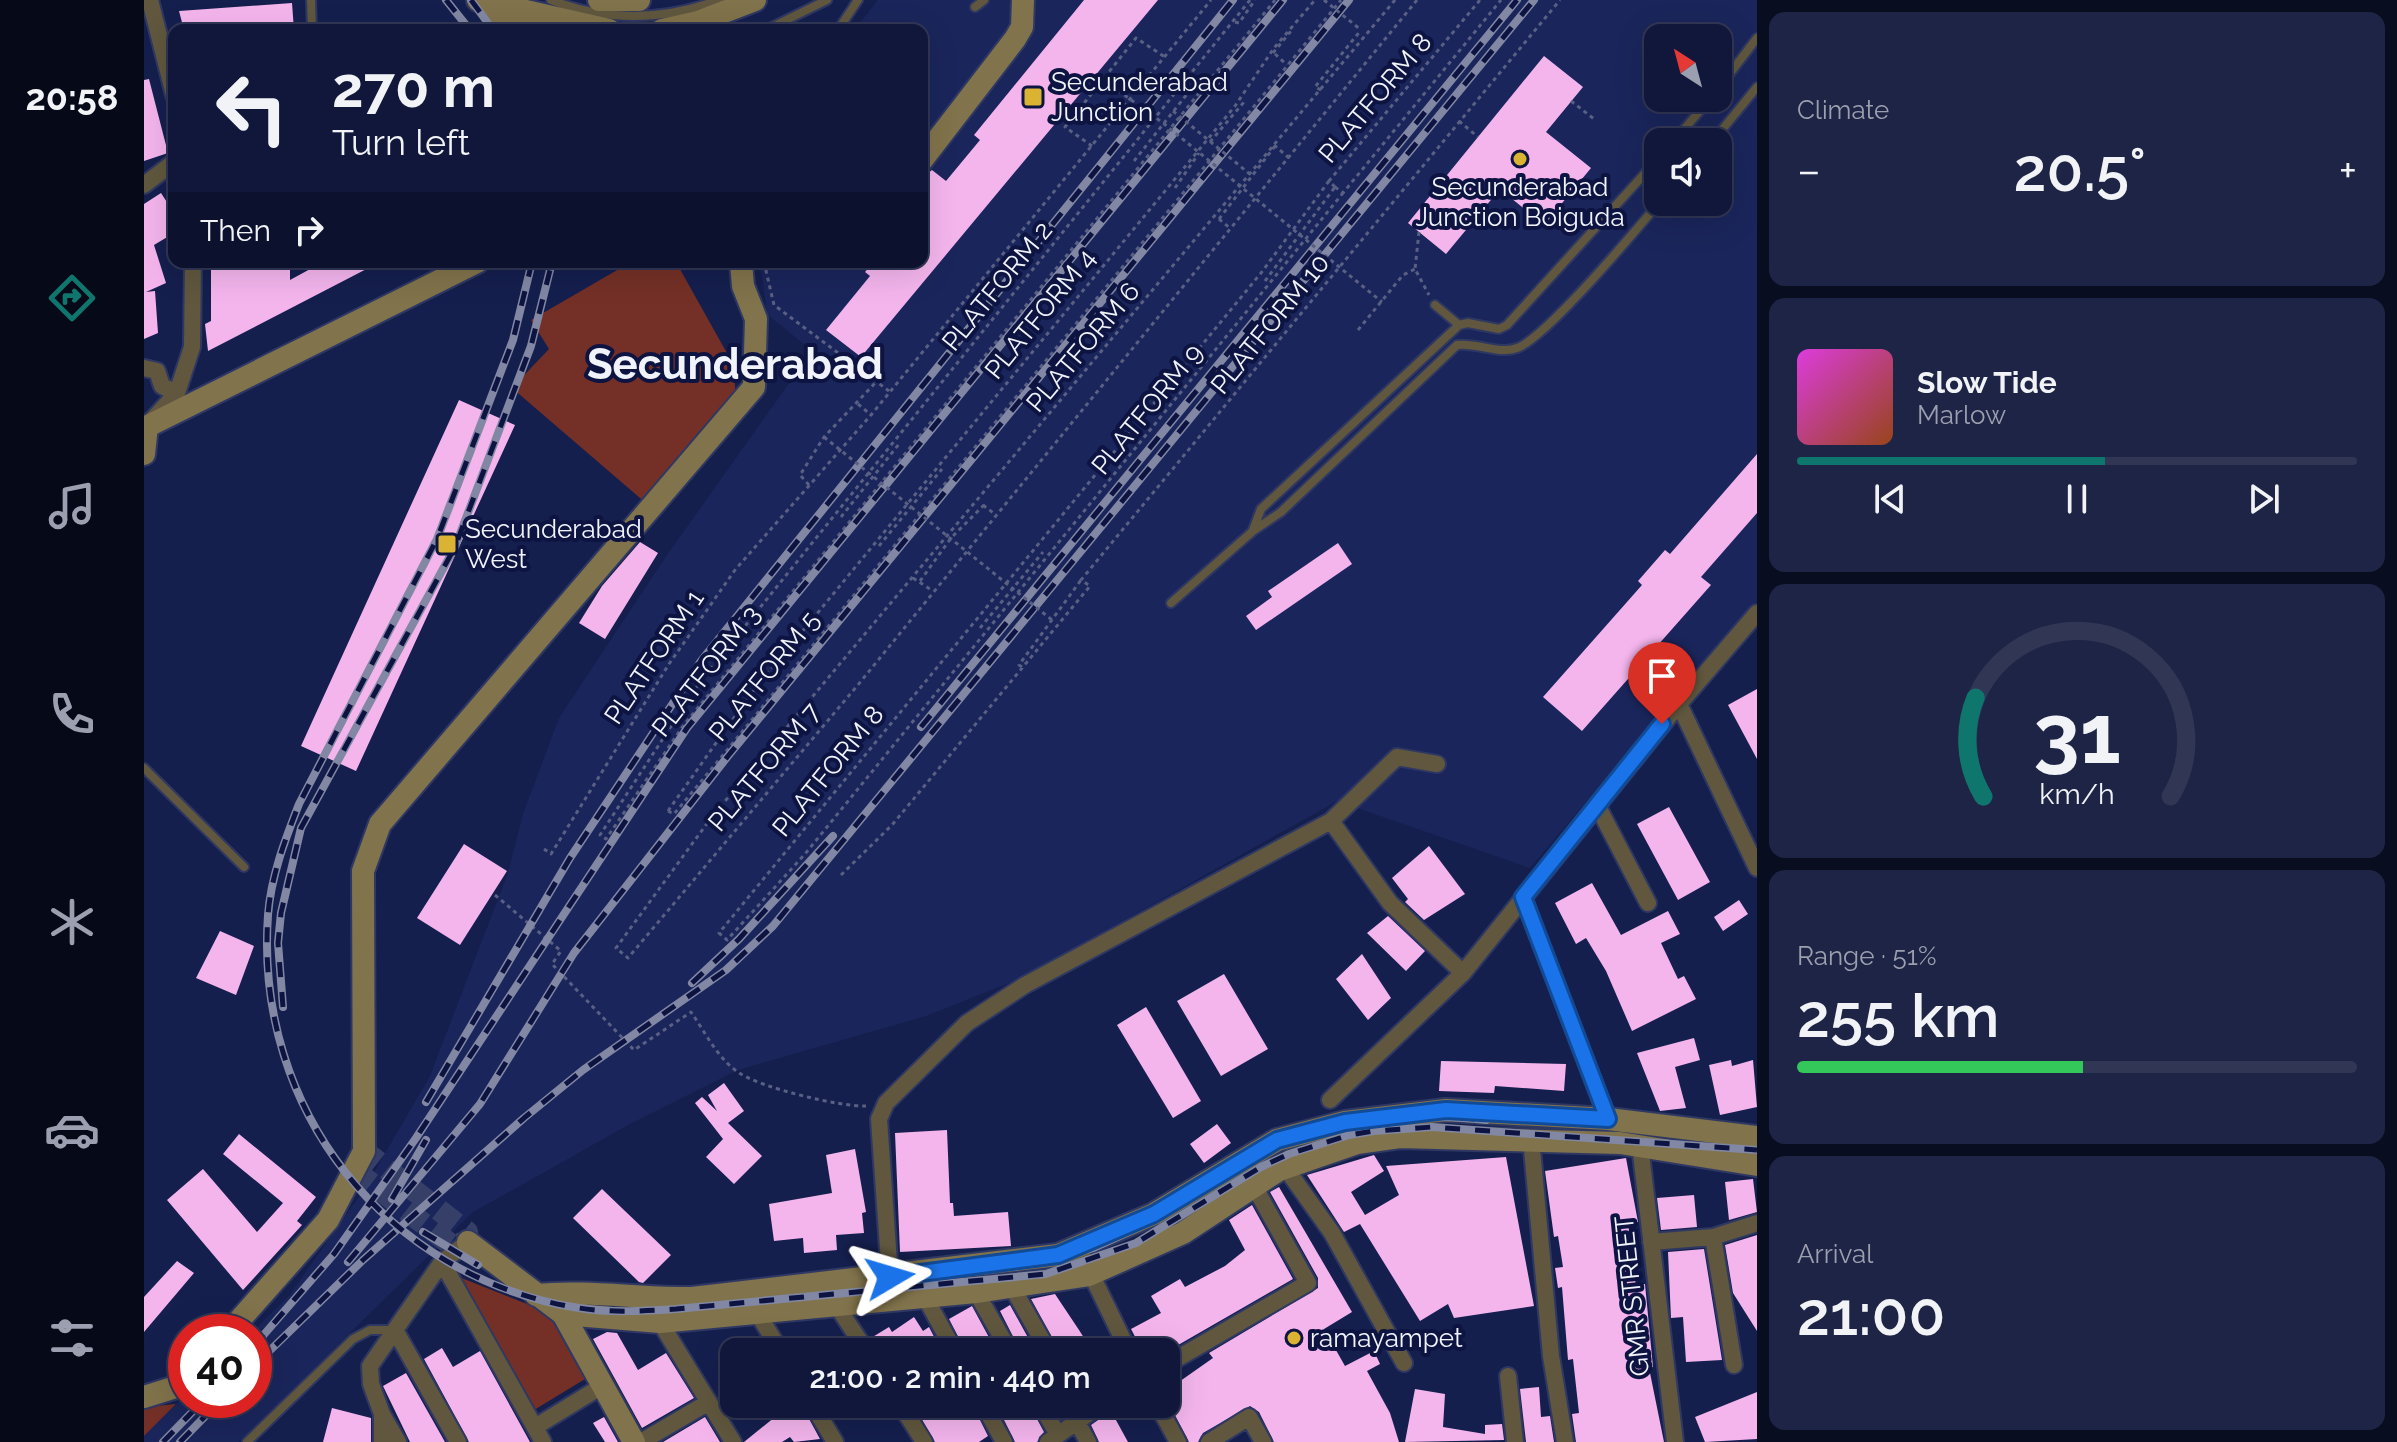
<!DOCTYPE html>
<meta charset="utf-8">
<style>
:root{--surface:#10173a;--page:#1e2445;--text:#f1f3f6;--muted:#9c9faf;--line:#303654;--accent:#0f766e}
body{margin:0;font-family:Raleway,sans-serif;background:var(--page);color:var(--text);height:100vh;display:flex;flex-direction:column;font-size:30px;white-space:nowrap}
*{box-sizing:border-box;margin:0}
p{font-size:26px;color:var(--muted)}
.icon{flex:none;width:44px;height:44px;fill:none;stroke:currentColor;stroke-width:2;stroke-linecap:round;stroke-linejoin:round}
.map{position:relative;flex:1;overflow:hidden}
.sheet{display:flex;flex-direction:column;gap:12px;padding:12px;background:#090d20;width:640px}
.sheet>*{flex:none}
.banner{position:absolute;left:24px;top:24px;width:760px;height:244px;border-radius:16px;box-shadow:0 8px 32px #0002,0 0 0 2px var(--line);background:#10173a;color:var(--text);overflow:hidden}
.needle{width:52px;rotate:324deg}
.controls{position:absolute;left:1500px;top:24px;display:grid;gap:16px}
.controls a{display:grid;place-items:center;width:88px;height:88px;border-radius:16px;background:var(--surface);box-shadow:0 8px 32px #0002,0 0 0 2px var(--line);font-size:40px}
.speed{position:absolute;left:24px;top:1314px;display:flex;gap:16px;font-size:40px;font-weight:700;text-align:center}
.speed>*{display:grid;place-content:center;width:104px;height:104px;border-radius:50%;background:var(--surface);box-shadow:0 8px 32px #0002,0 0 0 2px var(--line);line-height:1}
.speed .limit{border:12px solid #d22;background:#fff;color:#111}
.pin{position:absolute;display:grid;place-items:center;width:68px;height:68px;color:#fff;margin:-82px -34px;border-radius:50% 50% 50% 0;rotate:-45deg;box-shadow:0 0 8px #0007}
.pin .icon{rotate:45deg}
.me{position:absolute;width:88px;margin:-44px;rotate:83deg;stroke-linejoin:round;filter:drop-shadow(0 0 6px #0008)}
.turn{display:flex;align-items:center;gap:28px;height:168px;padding:0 32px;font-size:36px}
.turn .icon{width:104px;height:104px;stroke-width:2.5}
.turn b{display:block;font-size:56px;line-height:68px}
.then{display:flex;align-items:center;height:76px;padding:0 32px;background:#0003;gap:16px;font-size:30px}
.big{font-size:60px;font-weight:600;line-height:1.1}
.sheet .card{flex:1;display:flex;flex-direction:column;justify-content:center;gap:12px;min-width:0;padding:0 28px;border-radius:16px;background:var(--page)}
.sheet .dial{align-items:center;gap:0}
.dial svg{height:208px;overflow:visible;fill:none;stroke:var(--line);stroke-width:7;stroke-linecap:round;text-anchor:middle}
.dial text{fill:var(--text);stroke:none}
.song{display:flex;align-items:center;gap:24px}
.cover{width:96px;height:96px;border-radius:12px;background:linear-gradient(135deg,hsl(300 70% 55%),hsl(20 70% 35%))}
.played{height:8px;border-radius:4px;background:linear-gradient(90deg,var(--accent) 55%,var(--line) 55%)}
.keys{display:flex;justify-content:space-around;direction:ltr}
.heat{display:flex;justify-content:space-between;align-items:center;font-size:44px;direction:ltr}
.charge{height:12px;border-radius:6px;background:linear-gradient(90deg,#34c759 51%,var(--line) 0)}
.trip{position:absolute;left:576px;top:1338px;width:460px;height:80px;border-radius:16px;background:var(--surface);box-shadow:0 8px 32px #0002,0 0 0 2px var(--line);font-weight:600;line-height:80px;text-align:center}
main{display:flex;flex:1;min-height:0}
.dock{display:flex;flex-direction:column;width:144px;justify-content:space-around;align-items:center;background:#060917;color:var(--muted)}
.dock .icon{width:56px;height:56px}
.dock .current{color:var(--accent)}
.dock b{font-size:36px;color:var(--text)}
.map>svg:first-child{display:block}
.built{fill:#1a255b;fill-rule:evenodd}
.green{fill:#743026}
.building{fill:#f4b5ed}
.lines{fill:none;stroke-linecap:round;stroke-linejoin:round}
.secondary-tunnel{stroke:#363f68;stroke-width:22;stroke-dasharray:22 11;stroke-linecap:butt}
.lane-casing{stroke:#2f3863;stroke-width:12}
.street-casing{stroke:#2f3863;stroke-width:20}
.secondary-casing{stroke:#2f3863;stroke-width:26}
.path{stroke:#596083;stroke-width:3;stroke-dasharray:4 4;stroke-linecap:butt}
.lane{stroke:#60573e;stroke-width:8}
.street{stroke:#60573e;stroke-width:16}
.secondary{stroke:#81734b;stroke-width:22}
.rail-casing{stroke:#8288a3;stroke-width:8}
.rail{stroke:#0d1442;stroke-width:5;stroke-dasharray:15;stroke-linecap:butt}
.path-bridge{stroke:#596083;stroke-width:3;stroke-dasharray:4 4;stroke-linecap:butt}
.route-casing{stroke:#114b97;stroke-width:20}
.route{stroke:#1a73e8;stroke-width:14}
.poi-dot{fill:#dab333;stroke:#0d1442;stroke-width:3}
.labels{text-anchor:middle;stroke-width:8;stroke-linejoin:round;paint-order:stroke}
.poi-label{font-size:26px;fill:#f1f3fa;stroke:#0d1442;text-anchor:start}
.street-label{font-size:26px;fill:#f1f3fa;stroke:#0d1442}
.town-label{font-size:42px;font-weight:bold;fill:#f1f3fa;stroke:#0d1442}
</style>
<main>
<nav class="dock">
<b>20:58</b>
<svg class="icon current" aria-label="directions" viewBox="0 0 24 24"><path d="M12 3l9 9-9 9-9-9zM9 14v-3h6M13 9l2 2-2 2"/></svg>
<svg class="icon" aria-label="music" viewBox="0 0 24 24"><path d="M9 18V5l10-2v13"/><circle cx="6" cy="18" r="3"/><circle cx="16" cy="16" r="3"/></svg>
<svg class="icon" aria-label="phone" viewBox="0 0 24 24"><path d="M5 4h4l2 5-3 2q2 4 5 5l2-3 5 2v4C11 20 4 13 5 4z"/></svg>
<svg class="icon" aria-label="climate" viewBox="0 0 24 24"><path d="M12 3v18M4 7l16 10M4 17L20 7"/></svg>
<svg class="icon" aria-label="car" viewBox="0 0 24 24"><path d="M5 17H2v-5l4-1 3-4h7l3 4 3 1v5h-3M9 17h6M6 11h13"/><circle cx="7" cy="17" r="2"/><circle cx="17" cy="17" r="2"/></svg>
<svg class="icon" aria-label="filters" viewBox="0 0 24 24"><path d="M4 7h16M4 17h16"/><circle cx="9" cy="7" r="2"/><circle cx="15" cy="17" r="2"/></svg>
</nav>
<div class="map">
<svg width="1613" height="1442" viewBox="0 0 1613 1442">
<rect width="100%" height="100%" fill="#151f4e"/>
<path class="built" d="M734,0H1613V601L1386,868L1193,801L877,978L782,1016L594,1070L486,1124L329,1212L95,1442H0V1436L42,1395V1400H110L108,1332L145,1296L221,1188L286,1076L364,873L379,814L415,718L523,555L668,351L623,314L616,262H778V30H710ZM1514,38H1574V98H1514ZM1514,142H1574V202H1514Z"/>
<path class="green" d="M487,262H532L589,364L592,397L503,504L368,388L405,349L387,320Z
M310,1275L411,1315L446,1376L385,1413Z
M32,1404L0,1436V1407Z"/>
<path class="building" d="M940,0H1014L717,357L682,330L726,276L721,272L729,262H778V178L788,170L802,181L836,140L830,135Z
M148,3L150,30H40L35,11Z
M1400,56L1439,87L1402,132L1447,168L1400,225L1356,189L1302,254L1264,223Z
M5,79L24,153L0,161V80Z
M17,193L30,213V233L10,245L22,283L2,292L11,291L14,333L0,339V204Z
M67,262H146V280L179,262H236L64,351L61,324L67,321Z
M315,400L371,425L212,771L157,746Z
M1613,454V513L1557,577L1567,585L1438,731L1399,697L1498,585L1494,581L1521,550L1526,554Z
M496,542L514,553L461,639L435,623L458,586Z
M1194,543L1208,564L1112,630L1102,616L1128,597L1124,591Z
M1613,689V759L1584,705Z
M1525,807L1566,882L1534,900L1493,824Z
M320,844L363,871L316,945L273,918Z
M1285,846L1321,894L1280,920L1261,902L1264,899L1248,878Z
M1448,883L1477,935L1524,911L1536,934L1517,943L1534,979L1540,976L1552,999L1488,1031L1462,971L1442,938L1432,944L1411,903Z
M1595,900L1604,914L1579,931L1570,917Z
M1244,916L1281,951L1262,971L1223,933Z
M76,931L110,946L92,995L52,978Z
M1218,954L1247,998L1224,1020L1192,979Z
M1080,974L1124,1049L1077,1076L1033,1001Z
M1002,1007L1057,1101L1029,1118L973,1025Z
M1550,1038L1556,1060L1531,1067L1542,1108L1516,1111L1493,1053Z
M1587,1060L1588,1066L1609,1060L1613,1107L1576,1115L1565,1065Z
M1297,1061L1422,1064L1420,1091L1351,1086L1350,1093L1295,1091Z
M580,1083L600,1111L584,1123L618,1156L590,1184L562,1157L579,1139L551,1103L558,1097L573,1111L564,1095Z
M1073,1124L1087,1143L1060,1163L1046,1144Z
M803,1130L806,1203H809L810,1216L864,1212L867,1246L756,1252L751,1133Z
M95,1134L172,1197L153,1221L158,1225L99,1290L23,1200L59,1169L113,1232L139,1203L79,1154Z
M711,1149L722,1212L718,1213L720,1233L692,1235L693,1250L660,1253L659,1238L630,1241L625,1204L688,1193L682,1155Z
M1230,1155L1240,1171L1207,1192L1221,1215L1255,1195L1242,1166L1362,1157L1390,1306L1310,1318L1304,1304L1276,1321L1216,1224L1200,1232L1163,1175Z
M1482,1158L1494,1222L1484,1223L1492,1286L1501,1284L1509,1367L1505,1368L1520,1442H1432L1428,1414L1435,1413L1429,1359L1424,1360L1418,1287L1414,1288L1411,1268L1419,1267L1414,1236L1410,1237L1401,1171Z
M1609,1179L1613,1212L1585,1220L1581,1182Z
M1135,1187L1208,1312L1180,1329L1201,1366L1230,1351L1236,1364L1223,1371L1246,1413L1255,1442H1130L1115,1412L1106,1406L1059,1433L1054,1442H1045L1022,1398V1391L1069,1358L1065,1353L1174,1288V1278L1126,1192Z
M458,1189L527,1255L499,1283L495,1282L429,1218Z
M1550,1195L1553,1227L1517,1230L1513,1198Z
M1108,1205L1149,1279L1022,1352H999L987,1329L1017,1313L1007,1296L1036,1279L1041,1287L1081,1266L1101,1250L1085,1220Z
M1613,1235V1331L1589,1293L1581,1245Z
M1560,1249L1578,1360L1542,1362L1539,1317L1527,1318L1524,1252Z
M33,1261L50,1273L0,1332V1297Z
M911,1294L935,1330L949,1352H916L887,1299Z
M866,1305L892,1352H877L856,1311Z
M828,1306L853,1352H822L805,1319Z
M770,1317L779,1331L785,1327L798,1352H734L727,1338L745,1327L748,1332Z
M463,1332L473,1333L494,1370L522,1353L550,1398L498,1428L449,1339Z
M298,1348L309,1367L336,1351L386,1442H325L280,1359Z
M262,1373L301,1442H266L239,1386Z
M1395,1387L1397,1417L1406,1416L1410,1442H1382L1376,1389Z
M1271,1389L1301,1394L1299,1427L1341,1434V1425L1358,1424L1360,1440L1261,1442Z
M1613,1392V1439L1561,1442L1551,1417Z
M647,1404H657L676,1439L650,1442L646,1437L638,1442H600Z
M769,1404H828L844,1436L835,1442H791Z
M852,1404H885L900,1432L893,1442H871Z
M909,1404H929L932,1409L918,1419Z
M188,1408L227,1418V1442H179Z
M967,1411L984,1442H955L947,1425Z
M460,1417L474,1442H461L449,1423Z
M561,1417L576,1442H519Z"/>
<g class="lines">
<path class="secondary-tunnel" d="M210,1170L310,1247L324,1242L323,1232L220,1151"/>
<defs>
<path id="lane" d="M167,0L168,30
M407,0C463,22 518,21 575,0
M831,7L840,0
M622,30L683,0
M694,30L714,0
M1574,89L1613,38
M1529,142L1567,98
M1568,142L1613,87
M1291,305L1315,325
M1109,530L1117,509L1315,325L1324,323L1355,329L1363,325L1514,159
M1027,603L1109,531L1137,512L1313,345C1333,342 1354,355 1373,348C1402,338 1491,231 1516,202
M0,768L100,867
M103,1442L209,1339L226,1330H250"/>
<path id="street" d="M6,0L30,95
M0,185L30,162
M0,368L13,371L18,386L33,393
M9,419L33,393L48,347L49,262
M1535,704L1613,868
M1453,805L1504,903
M1187,821L1246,903L1319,973
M1379,897L1464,1119
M1186,1100L1319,973L1535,704L1613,613
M1387,1138L1407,1356L1421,1442
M1496,1145L1531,1442
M1141,1167L1188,1233L1260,1363
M1569,1237L1613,1223
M1507,1242L1569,1237L1590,1365
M934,1247L985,1352
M298,1262L399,1442
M686,1283L693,1306L723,1352
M868,1287L905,1352
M832,1292L866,1352
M781,1297L811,1352
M509,1298L516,1322L589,1442
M751,1300L746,1277L735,1119L742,1103L823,1023L881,985L1187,821L1253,757L1293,764
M614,1314L637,1352
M251,1330L314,1442
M1022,1365L1164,1283L1109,1184
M1364,1376L1371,1442
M668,1404L691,1442
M756,1404L780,1442
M839,1404L860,1442
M896,1404L913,1433
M1013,1404L1034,1442
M239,1416L254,1442
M932,1420L944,1442
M391,1427L458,1386
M238,1442V1414L227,1384L226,1366L298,1262L324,1242
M497,1442L565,1402
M904,1442L958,1404
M1065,1442L1105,1417L1119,1442"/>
<path id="secondary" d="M334,0L465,30
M455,0H495
M348,9L381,30
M518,30L554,22L611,0
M778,160L871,39L878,27L879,0
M0,428L333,262
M0,454L3,426
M324,1242L419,1314L490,1442
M392,1295C444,1290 496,1299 548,1298L914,1255L1010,1214L1133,1140L1201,1122L1302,1110L1464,1119L1613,1137
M419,1314L516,1322L832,1292L945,1275L1039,1233L1135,1170L1213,1143L1256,1137L1476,1143L1613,1165
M85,1332L184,1220L220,1151L219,871L236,824L610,387L612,319L599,286L597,262
M0,1397L35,1386L42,1379"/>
</defs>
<use href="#lane" class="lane-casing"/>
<use href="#street" class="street-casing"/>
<use href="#secondary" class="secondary-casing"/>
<path class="path" d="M1106,0L556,682L456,835L462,839L539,726L1131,0
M1251,0L567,818L472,948L484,958L713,686L1273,0
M1091,22L1095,23L1111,0
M1129,53L1147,31
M1131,54L1143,65
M1177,90L1171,87L1217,30
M1427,101L1450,119
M1315,121L1334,137
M1066,142L1100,102
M1130,145L1145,158
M948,146L921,127L992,38L1021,57
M990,161L1055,79
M1185,181L1117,273L575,933L583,940L661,854L1199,193
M1191,187L1199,193L1357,0
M1191,187L1185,181L1336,0
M1031,188L1055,153
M1075,219L1131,146
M1075,219L1087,229
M1275,232L1271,269L1285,295
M620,262L630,305L745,391
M1121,281L1191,187
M1214,330L1259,275L1271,269
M714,404L727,415
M665,485L656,475L680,437L733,381
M839,505L852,515
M697,517L755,444
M735,546L798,469
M769,578L789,591
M776,581L807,538L840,505
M836,628L899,552
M878,667L875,665L937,580
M524,811L530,814L579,755L1197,0
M524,811L606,695L1091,106L1130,48L1171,0
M400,849L407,854L525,664L591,570L727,415L1067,0
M697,875L748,825L946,586L937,580L1416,0
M351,895L417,951L408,964L490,1050L547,1012C561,1032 575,1061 597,1074C619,1088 696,1107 722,1106"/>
<use href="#lane" class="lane"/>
<use href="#street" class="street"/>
<use href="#secondary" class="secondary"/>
<defs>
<path id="rail" d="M302,0L326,30
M327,0L349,30
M388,262L369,340L293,539L155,804C141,840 127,876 124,915C110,1109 242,1278 435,1308C467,1313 500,1311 532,1309L902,1274L992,1243L1117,1167L1145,1154L1205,1135L1230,1131L1288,1127L1613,1150
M777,727L1373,0
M548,983L595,939L689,836
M139,1007L134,943L137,913L157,828L311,547L387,346L408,262
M282,1102L426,858L557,661L1089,0
M1113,1157C1183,1117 1263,1112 1342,1120
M248,1199L282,1140
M279,1232L334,1265
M204,1262L336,1104L430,953L584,756L1205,0
M871,1267L949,1248L1010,1220
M110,1346L190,1254L272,1138L543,728L1139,0
M110,1366L219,1260L380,1118L439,1070L582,970L629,926L1390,0
M19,1442L60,1400
M36,1442L77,1400"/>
</defs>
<use href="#rail" class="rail-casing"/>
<use href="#rail" class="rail"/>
<path class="path-bridge" d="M1180,0L1217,30
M961,81L1019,123L1238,302
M1029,111L1107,175
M680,437L908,620"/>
</g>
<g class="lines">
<defs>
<path id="route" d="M746,1277L914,1255L1010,1214L1133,1140L1201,1122L1302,1110L1464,1119L1379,897L1518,724"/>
</defs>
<use href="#route" class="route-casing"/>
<use href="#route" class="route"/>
</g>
<g class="poi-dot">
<rect x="879" y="87" width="20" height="20" rx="4"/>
<circle cx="1376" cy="159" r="8"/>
<rect x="293" y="534" width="20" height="20" rx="4"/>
<circle cx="1150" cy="1338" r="8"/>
</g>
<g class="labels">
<g class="poi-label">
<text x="907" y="91">Secunderabad<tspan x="907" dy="30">Junction</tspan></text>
<text x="1376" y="196" text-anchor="middle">Secunderabad<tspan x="1376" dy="30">Junction Boiguda</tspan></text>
<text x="321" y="538">Secunderabad<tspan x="321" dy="30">West</tspan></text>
<text x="1166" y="1347">ramayampet</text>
</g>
<g class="street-label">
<text transform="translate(1231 98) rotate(-50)" y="9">PLATFORM 8</text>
<text transform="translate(853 286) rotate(-51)" y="9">PLATFORM 2</text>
<text transform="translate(896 314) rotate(-51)" y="9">PLATFORM 4</text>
<text transform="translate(1126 324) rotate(-51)" y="9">PLATFORM 10</text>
<text transform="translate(939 347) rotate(-50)" y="9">PLATFORM 6</text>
<text transform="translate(1003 409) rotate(-51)" y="9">PLATFORM 9</text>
<text transform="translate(510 657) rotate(-56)" y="9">PLATFORM 1</text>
<text transform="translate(562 671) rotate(-52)" y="9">PLATFORM 3</text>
<text transform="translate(620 676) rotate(-51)" y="9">PLATFORM 5</text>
<text transform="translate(620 767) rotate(-50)" y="9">PLATFORM 7</text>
<text transform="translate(684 771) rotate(-51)" y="9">PLATFORM 8</text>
<text transform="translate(1488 1296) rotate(-96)" y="9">GMR STREET</text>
</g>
<g class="town-label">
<text x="591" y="379">Secunderabad</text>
</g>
</g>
</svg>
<div class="controls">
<a><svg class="needle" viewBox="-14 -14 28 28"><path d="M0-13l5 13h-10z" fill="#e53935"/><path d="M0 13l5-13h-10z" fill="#9c9faf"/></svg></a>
<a><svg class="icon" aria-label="sound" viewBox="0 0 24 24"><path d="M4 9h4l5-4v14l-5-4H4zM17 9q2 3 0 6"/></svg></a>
</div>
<div class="speed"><div class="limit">40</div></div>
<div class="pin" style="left:1518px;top:724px;background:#d93025"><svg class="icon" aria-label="arrive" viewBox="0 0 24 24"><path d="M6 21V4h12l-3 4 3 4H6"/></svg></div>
<svg class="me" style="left:746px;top:1277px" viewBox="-20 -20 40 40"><path d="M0-17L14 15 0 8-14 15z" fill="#1a73e8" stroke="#fff" stroke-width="4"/></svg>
<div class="trip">21:00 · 2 min · 440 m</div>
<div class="banner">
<div class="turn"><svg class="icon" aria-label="left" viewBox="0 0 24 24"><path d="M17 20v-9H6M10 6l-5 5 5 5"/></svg><div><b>270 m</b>Turn left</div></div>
<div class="then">Then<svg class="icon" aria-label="right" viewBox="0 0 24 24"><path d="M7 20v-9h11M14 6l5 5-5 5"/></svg></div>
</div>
</div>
<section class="sheet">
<div class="card"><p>Climate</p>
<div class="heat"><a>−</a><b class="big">20.5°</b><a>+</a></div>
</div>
<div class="card">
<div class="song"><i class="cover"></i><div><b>Slow Tide</b><p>Marlow</p></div></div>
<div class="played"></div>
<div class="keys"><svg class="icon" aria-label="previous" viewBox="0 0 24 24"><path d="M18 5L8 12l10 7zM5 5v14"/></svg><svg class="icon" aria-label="pause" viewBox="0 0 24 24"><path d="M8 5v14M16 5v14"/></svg><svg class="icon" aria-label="next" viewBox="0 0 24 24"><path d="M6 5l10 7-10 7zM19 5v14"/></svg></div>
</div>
<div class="card dial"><svg viewBox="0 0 100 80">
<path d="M14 69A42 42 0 1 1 86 69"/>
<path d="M14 69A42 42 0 0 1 11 31" stroke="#0f766e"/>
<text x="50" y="56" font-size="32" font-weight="700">31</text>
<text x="50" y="72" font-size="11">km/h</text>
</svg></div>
<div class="card"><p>Range · 51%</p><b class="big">255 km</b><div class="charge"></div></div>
<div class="card"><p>Arrival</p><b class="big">21:00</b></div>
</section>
</main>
